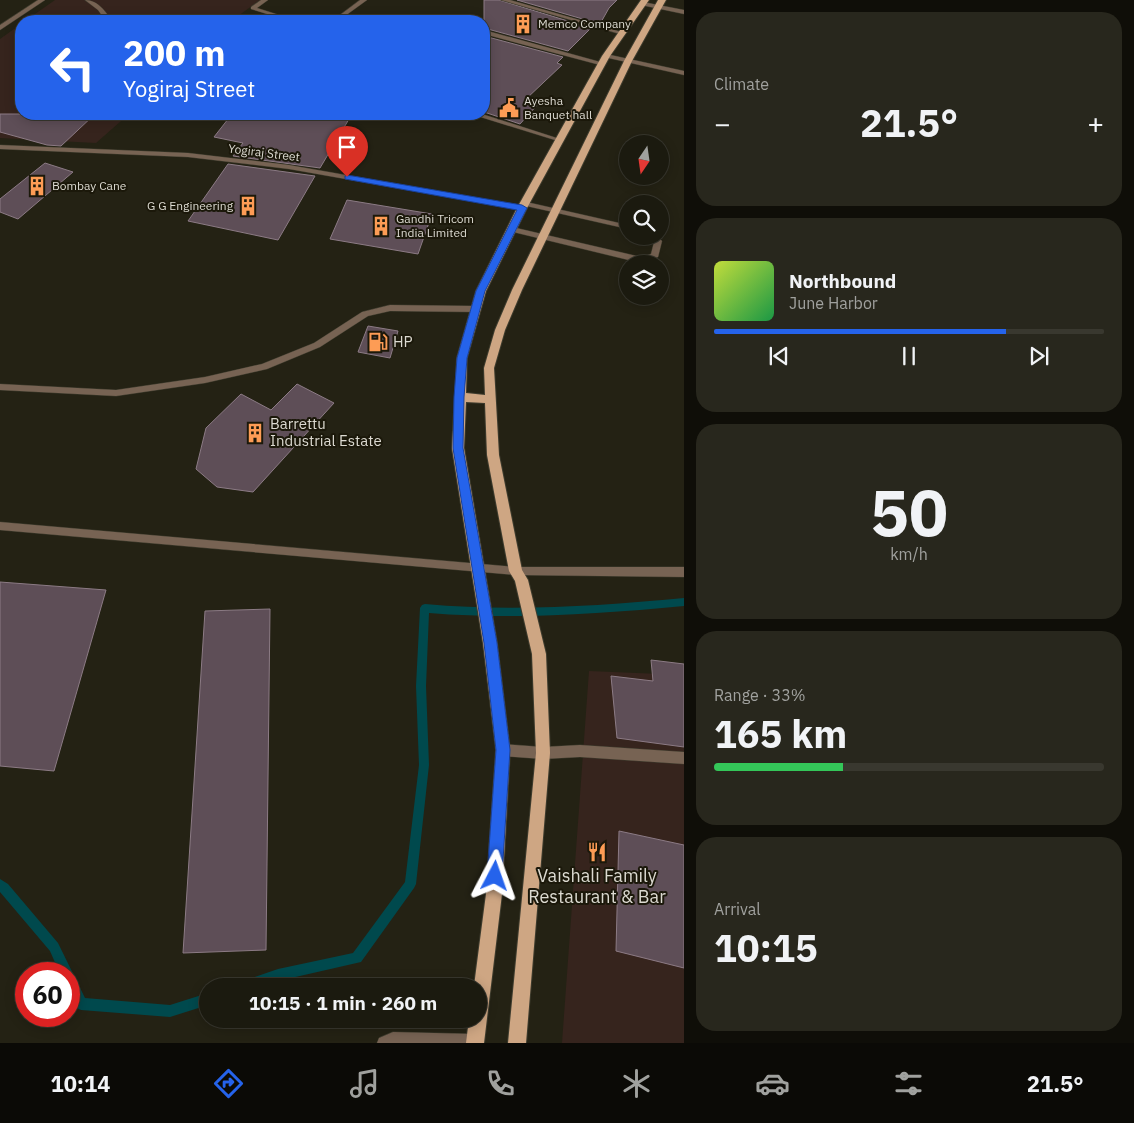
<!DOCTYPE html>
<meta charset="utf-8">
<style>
:root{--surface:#1b1a0f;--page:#28271d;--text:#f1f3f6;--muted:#a0a19e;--line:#39382f;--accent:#2563eb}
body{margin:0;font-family:"IBM Plex Sans",sans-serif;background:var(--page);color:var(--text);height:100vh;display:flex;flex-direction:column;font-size:19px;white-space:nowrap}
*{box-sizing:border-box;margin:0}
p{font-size:16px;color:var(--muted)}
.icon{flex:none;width:28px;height:28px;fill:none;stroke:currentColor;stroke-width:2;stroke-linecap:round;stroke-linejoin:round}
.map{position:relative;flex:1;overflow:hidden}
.sheet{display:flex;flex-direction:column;gap:12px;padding:12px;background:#0f0e08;width:450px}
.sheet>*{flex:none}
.top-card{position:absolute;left:15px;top:15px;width:475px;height:105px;border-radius:20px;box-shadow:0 2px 12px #0003,0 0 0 1px var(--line);background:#2563eb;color:#fff;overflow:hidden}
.needle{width:32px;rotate:193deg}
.fabs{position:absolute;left:619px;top:135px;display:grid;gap:10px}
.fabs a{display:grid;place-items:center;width:50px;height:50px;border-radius:50%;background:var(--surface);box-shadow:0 2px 12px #0003,0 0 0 1px var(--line);font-size:25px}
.speed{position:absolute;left:15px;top:962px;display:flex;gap:10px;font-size:25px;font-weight:700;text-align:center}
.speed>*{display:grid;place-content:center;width:65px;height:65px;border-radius:50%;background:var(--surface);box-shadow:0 2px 12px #0003,0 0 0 1px var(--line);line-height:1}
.speed .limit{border:8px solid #d22;background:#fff;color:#111}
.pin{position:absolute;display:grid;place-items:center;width:42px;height:42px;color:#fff;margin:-51px -21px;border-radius:50% 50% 50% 0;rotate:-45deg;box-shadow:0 0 5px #0007}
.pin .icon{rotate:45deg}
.me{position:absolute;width:55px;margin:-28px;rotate:4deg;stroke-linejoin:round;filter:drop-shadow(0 0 4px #0008)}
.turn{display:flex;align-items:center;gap:18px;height:105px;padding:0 25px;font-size:22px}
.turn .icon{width:65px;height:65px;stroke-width:2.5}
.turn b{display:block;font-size:35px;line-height:42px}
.big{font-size:38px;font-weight:700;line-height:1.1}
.sheet .tile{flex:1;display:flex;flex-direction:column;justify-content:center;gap:8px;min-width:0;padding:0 18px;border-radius:20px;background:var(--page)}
.sheet .dial{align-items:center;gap:0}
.dial b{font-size:65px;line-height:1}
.song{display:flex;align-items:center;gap:15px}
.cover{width:60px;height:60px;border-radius:8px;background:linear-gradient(135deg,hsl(70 70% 55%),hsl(140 70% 35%))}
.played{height:5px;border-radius:2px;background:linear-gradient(90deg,var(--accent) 75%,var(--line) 75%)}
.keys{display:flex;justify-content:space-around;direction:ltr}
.heat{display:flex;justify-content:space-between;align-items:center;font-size:28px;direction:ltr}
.charge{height:8px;border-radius:4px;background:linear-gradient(90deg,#34c759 33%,var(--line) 0)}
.trip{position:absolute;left:199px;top:978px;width:288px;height:50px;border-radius:25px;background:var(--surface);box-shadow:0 2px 12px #0003,0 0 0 1px var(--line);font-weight:700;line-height:50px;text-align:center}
.tab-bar{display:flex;height:80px;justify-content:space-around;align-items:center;background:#0b0a06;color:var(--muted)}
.tab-bar .icon{width:35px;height:35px}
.tab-bar .selected{color:var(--accent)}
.tab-bar b{font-size:22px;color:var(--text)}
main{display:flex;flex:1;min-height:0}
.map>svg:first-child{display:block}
.industrial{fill:#36241d}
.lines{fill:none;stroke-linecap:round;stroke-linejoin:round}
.stream{fill:#00494d;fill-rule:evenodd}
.building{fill:#5e4e57;stroke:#8c7b85}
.service-casing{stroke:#3e3c2e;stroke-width:1}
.minor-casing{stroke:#3e3c2e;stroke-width:1}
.primary-casing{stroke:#3e3c2e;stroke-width:2}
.service{fill:#776353;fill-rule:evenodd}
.minor{fill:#776353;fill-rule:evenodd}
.primary{fill:#cea683;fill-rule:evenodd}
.route{fill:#2563eb;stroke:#184099}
.labels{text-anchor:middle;stroke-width:4;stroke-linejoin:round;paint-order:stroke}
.far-poi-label{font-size:12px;fill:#dcdad1;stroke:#1b180a;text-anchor:start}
.far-street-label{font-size:12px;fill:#dcdad1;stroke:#1b180a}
.poi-label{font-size:15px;fill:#dcdad1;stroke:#1b180a;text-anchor:start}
.near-poi-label{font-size:18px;fill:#dcdad1;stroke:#1b180a}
</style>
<main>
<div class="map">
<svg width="684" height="1043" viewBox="0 0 684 1043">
<rect width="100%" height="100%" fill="#242214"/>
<path class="industrial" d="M55,0H260L231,21H25Z
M21,24V114H129L96,143L0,138V39Z
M589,671L684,675V1043H562Z"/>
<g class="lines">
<path class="stream" d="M684,598V606C599,614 515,620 429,613L426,686L429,765L416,884L414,888L361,962L278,981L262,986H238L240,982L278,969L353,953L405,882L419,765L416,686L420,608L422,605L425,604C512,612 597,606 684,598Z
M0,879L8,884L58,943L85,998L170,1005L208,993V1005L170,1017L81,1010L77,1008L69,992V974H60L50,951L0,892Z"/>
</g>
<path class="building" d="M484,0H499L591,28L568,51L484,28Z
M517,0H617L609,8L600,24Z
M484,36L563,57L557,63L562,65L526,99L539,103L520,124L484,112Z
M0,114H95L61,146L47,145L0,132Z
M232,114H352L320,168L233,156L243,143L214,137Z
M45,163L73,172L18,219L0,212V199Z
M228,164L315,176L278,240L188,221Z
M347,200L432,214L418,254L330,239Z
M368,326L398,331L390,358L358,352Z
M297,384L334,403L253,492L217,487L196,469L206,428L241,394L271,410Z
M0,582L106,590L54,771L0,766Z
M270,609L266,950L183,953L205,611Z
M651,660L684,664V747L617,738L611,676L653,681Z
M619,831L684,845V968L616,951Z"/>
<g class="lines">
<defs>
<path id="service" d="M85,0C98,0 106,12 112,21H106L98,10Z
M261,0H268L257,8L298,21H290L251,9V7Z
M360,0H367L338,21H332Z
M501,0H510L625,33L620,34Z
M484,30L604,63L605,64L600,65L484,34Z
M473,114H482L563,140L558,141L474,115Z
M390,305L476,306L480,309L476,312L390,311L368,316L320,347L267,369L205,383L116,396L0,390V384L116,390L205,377L262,364L314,343L362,312Z
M503,744L543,747L580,745L684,752V764L580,757L543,759L503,756L499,754L497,750L499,746Z
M393,1032L475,1034L480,1036L482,1041L481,1043H377L379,1038Z"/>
<path id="minor" d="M38,0H45L0,30V25Z
M643,2L684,10V14L641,5V3Z
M606,54L684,71V75L604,57L603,56Z
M0,145L188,153L289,165L522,206L526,208L522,210L289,169L188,157L0,149Z
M522,201L628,225V229L522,205Z
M509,227H512L641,257L651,254L654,242L648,236H657L662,241L658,257L641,263L509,231Z
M0,522L516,567H684V577L516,575L0,530Z"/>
<path id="primary" d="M641,0H649L610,56L527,208L486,291L467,358L466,393L485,395L484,368L495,330L512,290L624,61L658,0H666L632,61L522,290L505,330L494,368L499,455L522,570L528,580L546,654L550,753L526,1043H508L536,753L532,654L515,581L509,571L487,455L485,403L466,402L464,448L497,643L510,750L502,894L484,1043H466L469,1019H478V986H474L486,894L496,750L483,643L452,448L457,358L476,291L517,208L602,56Z"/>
</defs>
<use href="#service" class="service-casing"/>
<use href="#minor" class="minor-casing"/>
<use href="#primary" class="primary-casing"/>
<use href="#service" class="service"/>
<use href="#minor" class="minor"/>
<use href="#primary" class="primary"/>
</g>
<path class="route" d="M347,175L522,205L527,208L485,291L467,358L464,397L463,448L497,643L510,750L502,876L500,881L495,883L490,881L487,876L496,750L484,643L453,448L454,397L457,358L476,291L517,210L345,179V176Z"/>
<defs>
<symbol id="building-bare" viewBox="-9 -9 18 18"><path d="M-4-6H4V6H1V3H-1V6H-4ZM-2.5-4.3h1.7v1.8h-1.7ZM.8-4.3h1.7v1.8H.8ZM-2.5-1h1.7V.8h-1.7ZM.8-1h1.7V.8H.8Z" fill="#fd9c55" stroke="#1b180a" stroke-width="2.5" paint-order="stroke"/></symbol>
<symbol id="civic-bare" viewBox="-9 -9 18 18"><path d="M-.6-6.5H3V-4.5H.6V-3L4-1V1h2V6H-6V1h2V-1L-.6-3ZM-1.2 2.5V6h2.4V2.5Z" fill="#fd9c55" stroke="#1b180a" stroke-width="2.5" paint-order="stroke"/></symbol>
<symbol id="fuel-bare" viewBox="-9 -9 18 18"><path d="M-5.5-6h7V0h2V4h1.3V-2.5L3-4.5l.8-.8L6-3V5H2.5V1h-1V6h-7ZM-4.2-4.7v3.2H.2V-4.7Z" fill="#fd9c55" stroke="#1b180a" stroke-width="2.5" paint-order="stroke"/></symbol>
<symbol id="restaurant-bare" viewBox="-9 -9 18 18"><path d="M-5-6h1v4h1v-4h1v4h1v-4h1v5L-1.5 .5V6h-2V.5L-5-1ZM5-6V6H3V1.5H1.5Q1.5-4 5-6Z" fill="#fd9c55" stroke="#1b180a" stroke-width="2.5" paint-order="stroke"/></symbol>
</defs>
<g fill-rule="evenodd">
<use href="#building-bare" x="509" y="10" width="28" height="28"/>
<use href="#civic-bare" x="495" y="94" width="28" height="28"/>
<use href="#building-bare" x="23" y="172" width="28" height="28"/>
<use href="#building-bare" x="234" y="192" width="28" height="28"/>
<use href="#building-bare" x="367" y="212" width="28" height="28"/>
<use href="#fuel-bare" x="364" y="328" width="28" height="28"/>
<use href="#building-bare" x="241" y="419" width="28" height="28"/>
<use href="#restaurant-bare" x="583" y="838" width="28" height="28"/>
</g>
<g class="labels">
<g class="far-poi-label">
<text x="538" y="28">Memco Company</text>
<text x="524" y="105">Ayesha<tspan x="524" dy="14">Banquet hall</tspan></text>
<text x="52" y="190">Bombay Cane</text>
<text x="233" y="210" text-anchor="end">G G Engineering</text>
<text x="396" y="223">Gandhi Tricom<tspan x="396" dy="14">India Limited</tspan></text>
</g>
<g class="far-street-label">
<text transform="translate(264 153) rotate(7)" y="4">Yogiraj Street</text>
</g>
<g class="poi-label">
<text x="393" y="347">HP</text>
<text x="270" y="429">Barrettu<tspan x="270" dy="17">Industrial Estate</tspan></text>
</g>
<g class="near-poi-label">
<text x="597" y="882">Vaishali Family<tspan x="597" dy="21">Restaurant &amp; Bar</tspan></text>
</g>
</g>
</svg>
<div class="fabs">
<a><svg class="needle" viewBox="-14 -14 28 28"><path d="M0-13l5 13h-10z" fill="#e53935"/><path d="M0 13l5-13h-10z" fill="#a0a19e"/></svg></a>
<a><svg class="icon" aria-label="search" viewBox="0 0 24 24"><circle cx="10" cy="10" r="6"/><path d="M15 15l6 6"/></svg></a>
<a><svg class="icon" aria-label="layers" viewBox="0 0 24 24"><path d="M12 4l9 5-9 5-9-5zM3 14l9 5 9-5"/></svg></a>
</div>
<div class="speed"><div class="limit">60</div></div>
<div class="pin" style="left:347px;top:177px;background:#d93025"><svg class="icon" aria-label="arrive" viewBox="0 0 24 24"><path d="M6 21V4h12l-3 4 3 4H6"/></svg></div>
<svg class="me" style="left:495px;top:876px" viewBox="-20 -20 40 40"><path d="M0-17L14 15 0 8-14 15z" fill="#2563eb" stroke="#fff" stroke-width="4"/></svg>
<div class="trip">10:15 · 1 min · 260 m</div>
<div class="top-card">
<div class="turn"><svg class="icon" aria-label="left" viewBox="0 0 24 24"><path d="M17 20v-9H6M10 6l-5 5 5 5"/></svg><div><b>200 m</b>Yogiraj Street</div></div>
</div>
</div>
<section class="sheet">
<div class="tile"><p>Climate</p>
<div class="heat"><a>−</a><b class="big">21.5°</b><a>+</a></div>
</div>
<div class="tile">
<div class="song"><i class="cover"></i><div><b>Northbound</b><p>June Harbor</p></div></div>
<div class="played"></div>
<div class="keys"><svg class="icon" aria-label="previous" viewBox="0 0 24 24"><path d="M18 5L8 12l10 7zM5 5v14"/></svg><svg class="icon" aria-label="pause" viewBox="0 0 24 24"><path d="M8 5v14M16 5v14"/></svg><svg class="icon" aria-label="next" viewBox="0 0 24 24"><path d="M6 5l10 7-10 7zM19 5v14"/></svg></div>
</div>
<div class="tile dial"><b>50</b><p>km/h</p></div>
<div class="tile"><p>Range · 33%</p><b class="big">165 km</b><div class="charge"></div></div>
<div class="tile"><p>Arrival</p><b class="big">10:15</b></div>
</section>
</main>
<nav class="tab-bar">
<b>10:14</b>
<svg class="icon selected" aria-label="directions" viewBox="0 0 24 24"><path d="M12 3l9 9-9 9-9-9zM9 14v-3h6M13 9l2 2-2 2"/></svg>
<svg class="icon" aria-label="music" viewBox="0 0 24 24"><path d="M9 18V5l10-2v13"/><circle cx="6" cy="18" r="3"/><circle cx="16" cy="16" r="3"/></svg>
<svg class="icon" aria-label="phone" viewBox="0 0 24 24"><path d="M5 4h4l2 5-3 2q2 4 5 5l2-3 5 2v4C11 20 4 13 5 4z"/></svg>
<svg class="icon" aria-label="climate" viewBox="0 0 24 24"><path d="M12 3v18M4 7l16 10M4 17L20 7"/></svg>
<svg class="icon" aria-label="car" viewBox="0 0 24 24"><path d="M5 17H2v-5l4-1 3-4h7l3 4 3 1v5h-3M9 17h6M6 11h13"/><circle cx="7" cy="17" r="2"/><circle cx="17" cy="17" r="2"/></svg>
<svg class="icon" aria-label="filters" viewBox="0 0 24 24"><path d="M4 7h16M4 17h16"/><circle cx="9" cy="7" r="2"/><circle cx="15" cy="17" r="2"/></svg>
<b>21.5°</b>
</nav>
